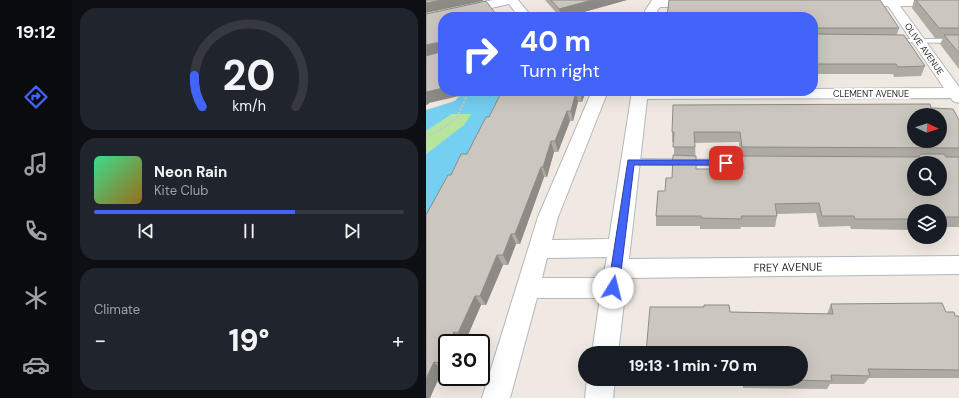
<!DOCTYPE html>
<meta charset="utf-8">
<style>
:root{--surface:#171b24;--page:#20242c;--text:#f1f3f6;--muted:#9ea1a6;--line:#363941;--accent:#4264fb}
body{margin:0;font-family:"DM Sans",sans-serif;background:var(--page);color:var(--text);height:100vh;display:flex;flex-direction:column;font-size:15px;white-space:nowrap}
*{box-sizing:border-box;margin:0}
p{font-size:13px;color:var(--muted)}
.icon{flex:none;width:22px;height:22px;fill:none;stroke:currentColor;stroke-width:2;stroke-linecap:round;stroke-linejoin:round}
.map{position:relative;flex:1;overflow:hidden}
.drawer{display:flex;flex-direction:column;gap:8px;padding:8px;background:#0d0f14;width:354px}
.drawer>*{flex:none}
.banner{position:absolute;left:12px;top:12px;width:380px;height:84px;border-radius:16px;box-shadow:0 4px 16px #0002;background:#4264fb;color:#fff;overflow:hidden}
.needle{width:26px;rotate:94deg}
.controls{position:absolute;left:481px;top:108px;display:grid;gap:8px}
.controls a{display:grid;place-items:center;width:40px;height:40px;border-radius:50%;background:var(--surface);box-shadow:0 4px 16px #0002;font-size:20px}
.speed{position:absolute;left:12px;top:334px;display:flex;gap:8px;font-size:20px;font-weight:700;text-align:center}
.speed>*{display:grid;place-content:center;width:52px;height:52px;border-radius:50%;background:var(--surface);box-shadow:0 4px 16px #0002;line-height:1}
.speed .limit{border:2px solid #111;border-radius:6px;background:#fff;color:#111}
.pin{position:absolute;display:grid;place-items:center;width:34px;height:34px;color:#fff;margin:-17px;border-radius:8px;box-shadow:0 2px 6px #0006}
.me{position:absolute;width:44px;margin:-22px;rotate:9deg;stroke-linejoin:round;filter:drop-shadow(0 0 3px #0008)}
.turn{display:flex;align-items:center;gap:14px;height:84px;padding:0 16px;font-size:18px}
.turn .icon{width:52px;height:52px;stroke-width:2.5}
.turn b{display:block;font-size:28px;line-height:34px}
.big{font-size:30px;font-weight:800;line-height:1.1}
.drawer .tile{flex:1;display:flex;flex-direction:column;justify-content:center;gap:6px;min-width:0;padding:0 14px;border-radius:16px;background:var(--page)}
.drawer .dial{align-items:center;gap:0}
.dial svg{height:104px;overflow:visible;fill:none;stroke:var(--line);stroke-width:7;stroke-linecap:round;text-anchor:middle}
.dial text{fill:var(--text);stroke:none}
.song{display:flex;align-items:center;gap:12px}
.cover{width:48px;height:48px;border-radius:6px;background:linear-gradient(135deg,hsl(150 70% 55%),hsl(40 70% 35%))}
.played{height:4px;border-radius:2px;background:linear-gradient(90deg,var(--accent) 65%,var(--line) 65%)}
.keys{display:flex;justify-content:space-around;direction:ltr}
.heat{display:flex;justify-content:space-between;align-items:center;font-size:22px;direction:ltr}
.trip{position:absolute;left:152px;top:346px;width:230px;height:40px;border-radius:20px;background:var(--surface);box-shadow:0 4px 16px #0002;font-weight:800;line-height:40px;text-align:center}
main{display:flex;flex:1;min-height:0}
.tab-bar{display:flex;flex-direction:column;width:72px;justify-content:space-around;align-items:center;background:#090b0e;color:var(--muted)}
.tab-bar .icon{width:28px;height:28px}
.tab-bar .current{color:var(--accent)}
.tab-bar b{font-size:18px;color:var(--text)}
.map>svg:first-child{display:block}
.green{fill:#b6e59e}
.water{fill:#75cff0}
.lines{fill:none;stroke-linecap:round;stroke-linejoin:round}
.service-casing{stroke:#b4b7c1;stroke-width:2}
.minor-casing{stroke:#b4b7c1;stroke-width:2}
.path{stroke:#c9c9c9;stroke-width:2;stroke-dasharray:2.5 1.5;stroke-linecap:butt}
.service{fill:#fff;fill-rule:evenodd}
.minor{fill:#fff;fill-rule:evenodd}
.wall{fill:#afaba4;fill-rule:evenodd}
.shaded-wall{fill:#8e8b86}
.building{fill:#cbc7bf;stroke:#8e8b86;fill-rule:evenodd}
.route{fill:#4264fb;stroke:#2b41a3}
.labels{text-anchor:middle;stroke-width:4;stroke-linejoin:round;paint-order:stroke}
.far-street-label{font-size:9px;fill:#2e2e2e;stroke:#fff}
.street-label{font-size:11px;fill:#2e2e2e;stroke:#fff}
</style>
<main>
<nav class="tab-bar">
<b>19:12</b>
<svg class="icon current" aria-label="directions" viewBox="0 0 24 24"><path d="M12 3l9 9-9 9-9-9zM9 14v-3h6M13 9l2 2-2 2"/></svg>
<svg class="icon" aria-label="music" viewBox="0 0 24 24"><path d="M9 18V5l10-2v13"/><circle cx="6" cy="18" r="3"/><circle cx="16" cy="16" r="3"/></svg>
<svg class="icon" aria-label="phone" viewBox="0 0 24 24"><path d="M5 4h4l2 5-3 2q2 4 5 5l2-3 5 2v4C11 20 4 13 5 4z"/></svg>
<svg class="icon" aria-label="climate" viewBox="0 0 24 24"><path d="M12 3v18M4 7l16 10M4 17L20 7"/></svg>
<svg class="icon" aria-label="car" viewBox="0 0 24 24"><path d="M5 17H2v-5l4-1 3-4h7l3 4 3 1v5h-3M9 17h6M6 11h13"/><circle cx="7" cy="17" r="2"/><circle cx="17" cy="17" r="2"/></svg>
</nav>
<section class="drawer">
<div class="tile dial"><svg viewBox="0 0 100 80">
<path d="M14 69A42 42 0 1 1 86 69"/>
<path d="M14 69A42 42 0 0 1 8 45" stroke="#4264fb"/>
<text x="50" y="56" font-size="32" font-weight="700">20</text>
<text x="50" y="72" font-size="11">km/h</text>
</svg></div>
<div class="tile">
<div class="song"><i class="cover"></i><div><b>Neon Rain</b><p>Kite Club</p></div></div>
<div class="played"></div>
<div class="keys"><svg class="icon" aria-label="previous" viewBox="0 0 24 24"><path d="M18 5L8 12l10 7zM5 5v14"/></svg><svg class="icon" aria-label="pause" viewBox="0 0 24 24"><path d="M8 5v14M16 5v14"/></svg><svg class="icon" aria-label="next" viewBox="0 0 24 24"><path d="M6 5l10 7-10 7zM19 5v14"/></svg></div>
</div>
<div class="tile"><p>Climate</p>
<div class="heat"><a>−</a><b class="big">19°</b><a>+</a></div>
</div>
</section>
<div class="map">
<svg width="533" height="398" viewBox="0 0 533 398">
<rect width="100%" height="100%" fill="#efe9e1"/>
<path class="green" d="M43,113L45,114C43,126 10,146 0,154V131L26,114Z"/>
<path class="water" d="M39,91H87L46,145L7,215L0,218V154L38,125L45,114H26L0,131V110L29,101L36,92Z"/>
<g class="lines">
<defs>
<path id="service" d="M469,39H533V43L467,42V40Z
M204,159L329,160L334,163L329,166L201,164L199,162Z"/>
<path id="minor" d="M67,0H92L106,17H93L83,4L25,17H17V19L0,23V15Z
M226,0H271L275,3L269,7H234L231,11V17H219V11Z
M424,0H533V6H474L533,87V103L527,101L525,98L221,99L203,259L533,256V274L201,278L192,353H166L174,298H111L84,398H56L112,217L166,91H182L132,217L126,240L183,239L206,91H387V89L518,88L462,6H429L425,5L423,2ZM181,257L177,278H116L121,258Z
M161,379H189L187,398H159Z"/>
</defs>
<use href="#service" class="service-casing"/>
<use href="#minor" class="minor-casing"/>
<path class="path" d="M0,137L20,126L31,117L43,91"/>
<use href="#service" class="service"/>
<use href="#minor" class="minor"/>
</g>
<path class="wall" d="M119,0H201L140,17H134Z
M488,0H533V69L514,44L517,38H509L486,8Z
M387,17L473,28L471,35L499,66L495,76L468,77L467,74H387Z
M76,91H160L156,102H152L147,121H144L132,152H128L121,177H118L94,244H90L82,265H77L60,305H55L39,342H35V343H21V371H16L4,398H0L25,175L41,154L63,117Z
M505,108L533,120V227H514V211H488V230L425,229L424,226L393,227L390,213L351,214V216L349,227H315L314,229H274V226H230V216L239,191L246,178L248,155V142H246V132ZM313,142L314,158H316V169H270L269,143Z
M405,304L520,312L529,316H533V378H443L438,384H404L401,389L317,388V379H375L304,312L401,314Z"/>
<path class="shaded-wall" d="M16,0H57V1L0,13V3Z
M166,0H201L140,17H135L133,9Z
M14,42L17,52L0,56V45Z
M17,88V91H32L33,96L3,103V104L0,105V92Z
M154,91H160L156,102L154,92Z
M150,92L152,102L147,121L145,111Z
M141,111L144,121L132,152L129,141Z
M125,141L128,152L121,177L117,167Z
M115,167L118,177L94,244L89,234Z
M85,234L90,244L82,265L77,255Z
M71,255L77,265L60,305L54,296Z
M49,296L55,305L39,342L32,333Z
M28,332L35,342V343H23Z
M21,348V370L14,363Z
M8,362L16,371L4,398H0V379Z"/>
<path class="building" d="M0,0H16L0,3Z
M125,0H166L133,9Z
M243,0H454L473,28H389L388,34L478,35L499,66L472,67L470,64H387V17H241Z
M490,0H533V28H513Z
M60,1L72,17H17V88L0,92V56L14,52V42L0,45V14Z
M518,35H533V53Z
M76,91H154L150,92L145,111H141L129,141H125L117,167H115L89,234H85L77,255H71L54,296H49L32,333L28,332L23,343H21V348L14,363L8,362L0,379V215L22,175H25L35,154H41L60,117H63Z
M504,104L505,108L527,109L533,120V148L316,147L314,132H268L269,147H247L248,132H246L247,105ZM488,115H514V141H488Z
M495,154H518L520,157H533V217H514V211H488V219H429L428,216H396L393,203L349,204L351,216H315L316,219L275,218V216H230L232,191H239L240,178H246L247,155L270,156V169H318L316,156L493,157ZM488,163H514V189H488Z
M516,303L520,312H528L529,316H533V370L442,369L444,376L405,375L406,381L319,379H375V353H220L224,307H278V305H303L304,312L407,314L405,304Z"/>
<path class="route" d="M202,160H300L304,163L300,165H208L193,288L191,291H184L182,288Z"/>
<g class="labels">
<g class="far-street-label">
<text transform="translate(498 49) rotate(55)" y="3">OLIVE AVENUE</text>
<text x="445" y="97">CLEMENT AVENUE</text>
</g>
<g class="street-label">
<text transform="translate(362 267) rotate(-1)" y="4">FREY AVENUE</text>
</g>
</g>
</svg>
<div class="controls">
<a><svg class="needle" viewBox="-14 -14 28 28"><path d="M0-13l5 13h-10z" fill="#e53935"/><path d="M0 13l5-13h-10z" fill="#9ea1a6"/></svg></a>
<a><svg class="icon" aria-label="search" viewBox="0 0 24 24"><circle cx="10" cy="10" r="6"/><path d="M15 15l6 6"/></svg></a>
<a><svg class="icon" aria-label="layers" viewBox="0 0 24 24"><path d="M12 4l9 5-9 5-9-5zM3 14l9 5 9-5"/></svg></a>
</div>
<div class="speed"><div class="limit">30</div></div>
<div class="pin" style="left:300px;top:163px;background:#d93025"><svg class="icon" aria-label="arrive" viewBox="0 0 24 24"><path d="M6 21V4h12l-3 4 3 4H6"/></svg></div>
<svg class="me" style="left:187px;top:288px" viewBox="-20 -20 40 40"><circle r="19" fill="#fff"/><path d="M0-13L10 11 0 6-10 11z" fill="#4264fb"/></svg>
<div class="trip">19:13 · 1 min · 70 m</div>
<div class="banner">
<div class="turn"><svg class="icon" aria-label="right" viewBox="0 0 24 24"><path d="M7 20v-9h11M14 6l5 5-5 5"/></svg><div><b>40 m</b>Turn right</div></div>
</div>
</div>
</main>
